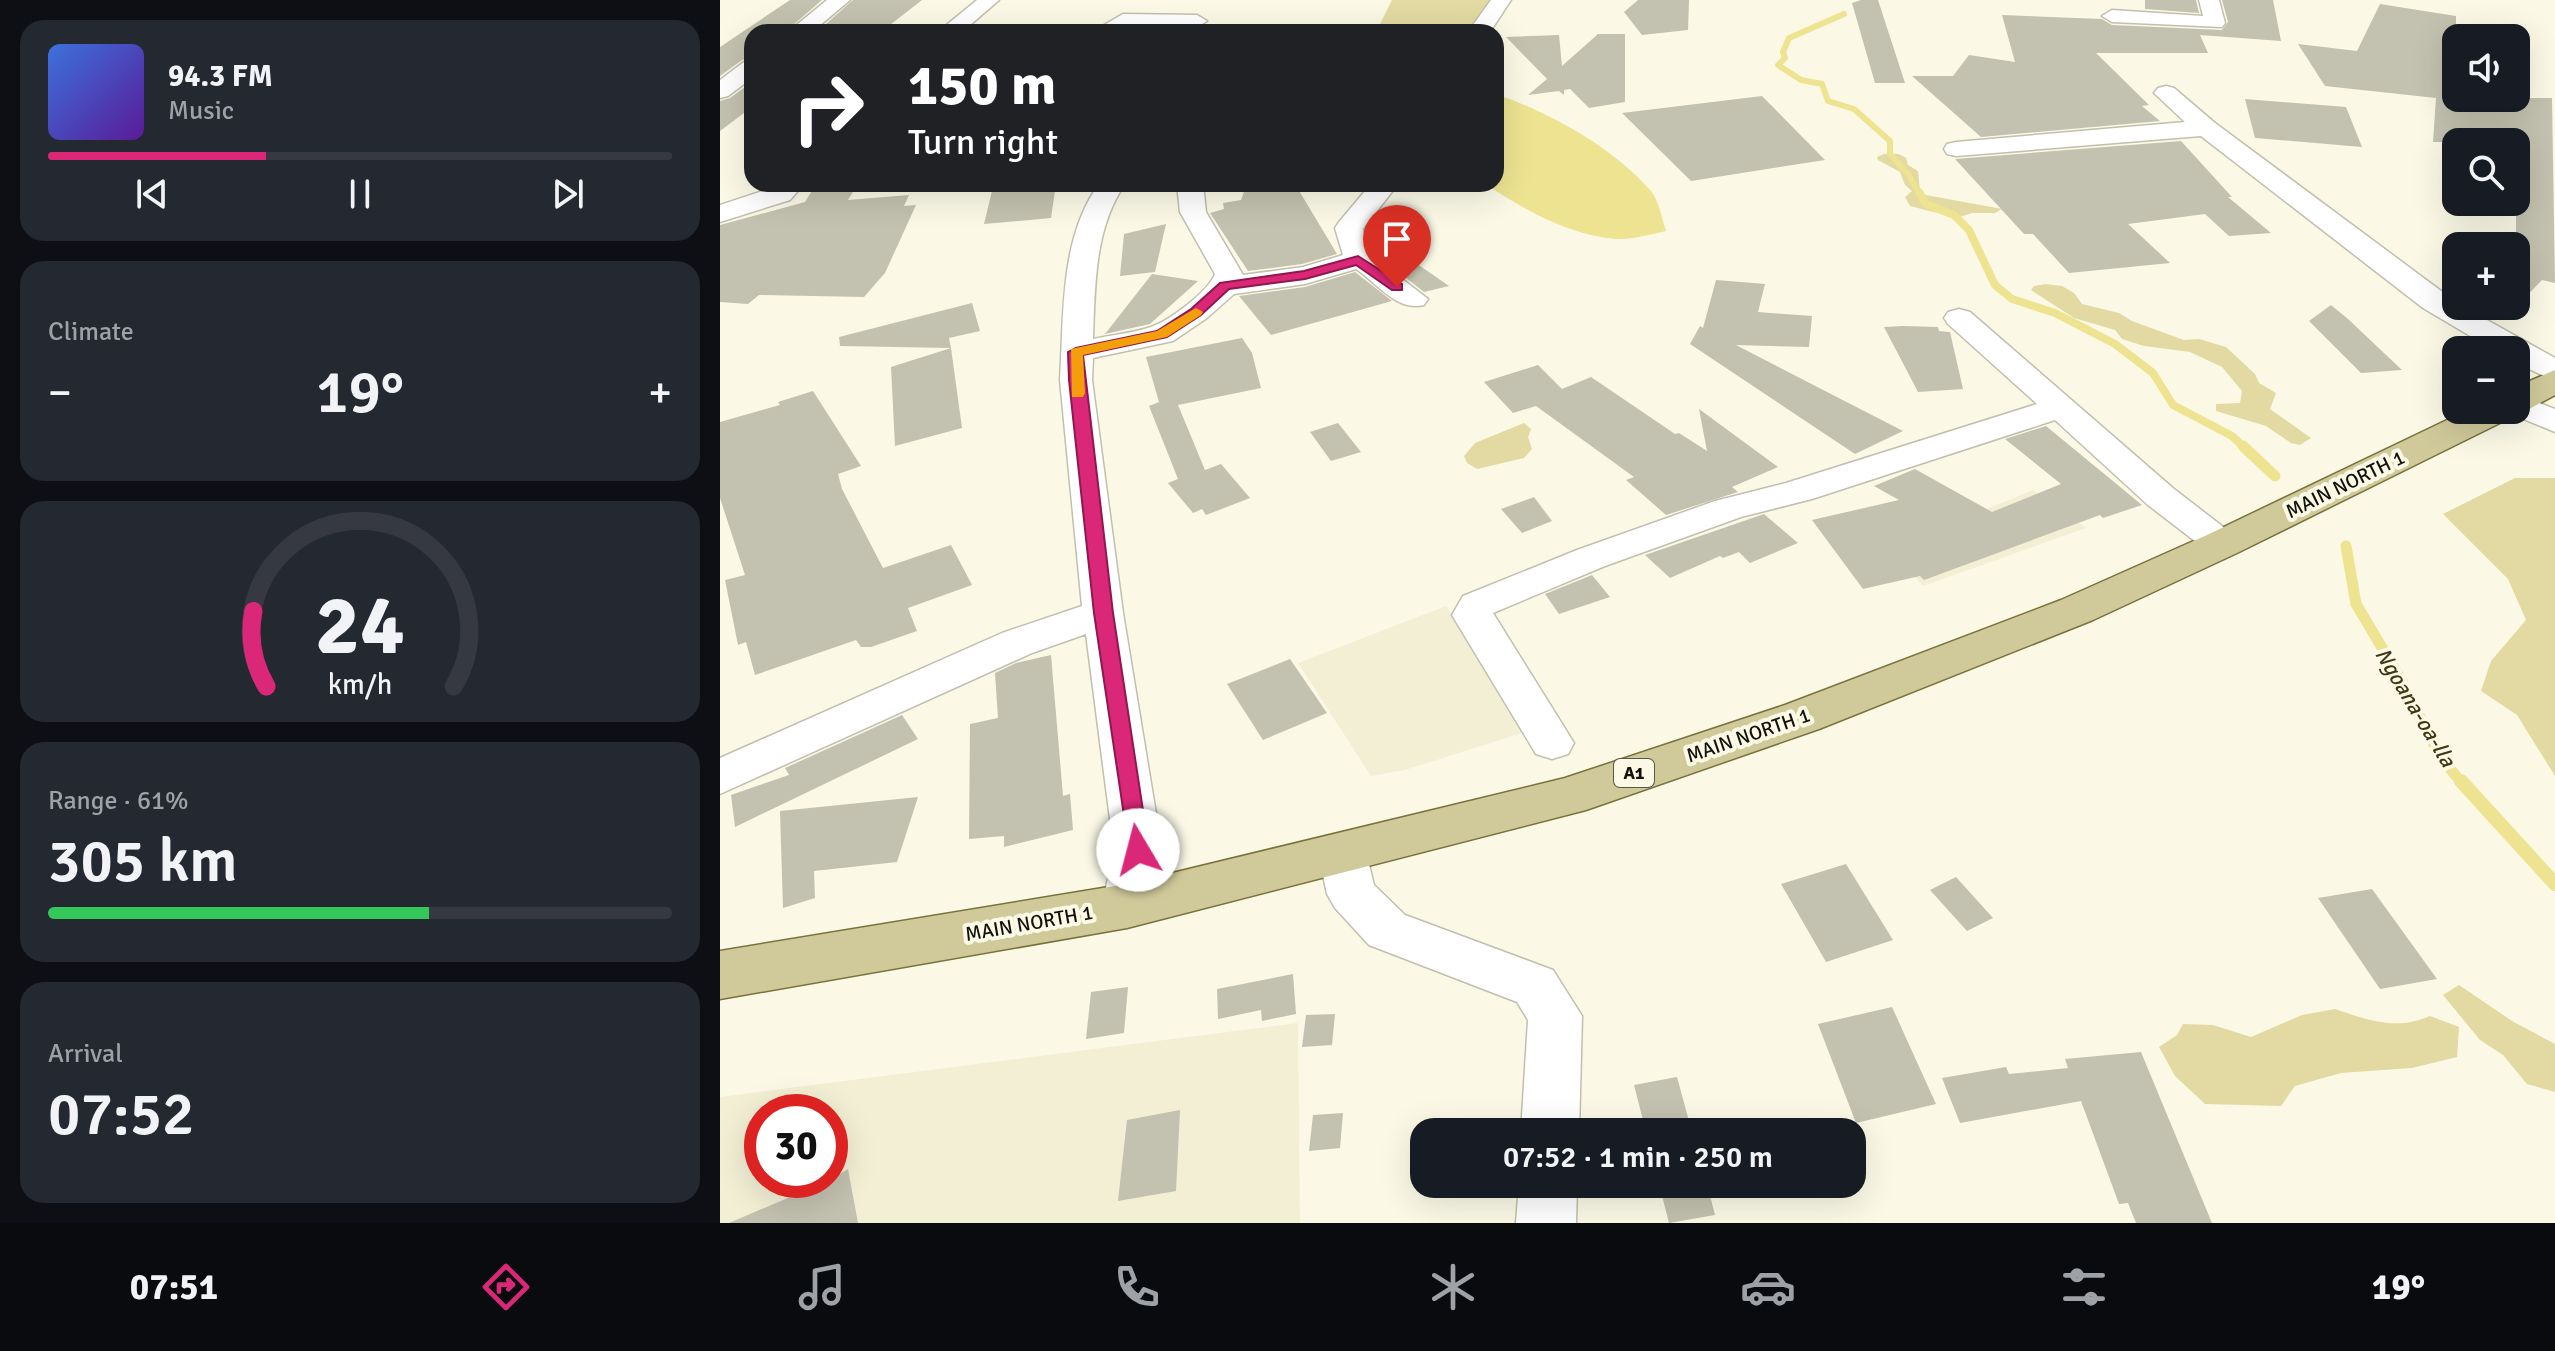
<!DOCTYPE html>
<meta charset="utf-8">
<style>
:root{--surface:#171b24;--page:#242831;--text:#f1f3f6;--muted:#9ea1a6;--line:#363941;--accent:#db2777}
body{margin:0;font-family:Signika,sans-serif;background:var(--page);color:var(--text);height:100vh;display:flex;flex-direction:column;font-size:30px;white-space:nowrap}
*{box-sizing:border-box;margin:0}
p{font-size:26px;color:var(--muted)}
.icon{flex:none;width:44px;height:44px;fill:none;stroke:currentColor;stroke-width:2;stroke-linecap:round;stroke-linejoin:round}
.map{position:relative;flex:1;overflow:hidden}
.panel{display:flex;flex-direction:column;gap:20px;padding:20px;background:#0d0f14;width:720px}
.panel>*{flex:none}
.banner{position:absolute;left:24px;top:24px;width:760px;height:168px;border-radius:24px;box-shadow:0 8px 32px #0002;background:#202124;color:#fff;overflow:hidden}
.tools{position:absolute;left:1722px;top:24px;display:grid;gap:16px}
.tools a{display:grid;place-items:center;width:88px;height:88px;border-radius:16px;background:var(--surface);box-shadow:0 8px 32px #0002;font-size:40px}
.speed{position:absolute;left:24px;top:1094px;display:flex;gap:16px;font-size:40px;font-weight:700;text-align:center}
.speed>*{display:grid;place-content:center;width:104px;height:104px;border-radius:50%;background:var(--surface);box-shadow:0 8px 32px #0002;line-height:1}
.speed .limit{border:12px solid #d22;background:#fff;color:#111}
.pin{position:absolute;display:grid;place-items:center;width:68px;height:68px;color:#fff;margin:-82px -34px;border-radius:50% 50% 50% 0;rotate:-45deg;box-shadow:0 0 8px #0007}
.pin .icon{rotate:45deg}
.me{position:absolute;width:88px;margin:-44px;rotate:352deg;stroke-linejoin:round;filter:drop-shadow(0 0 6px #0008)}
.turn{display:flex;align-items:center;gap:28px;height:168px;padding:0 32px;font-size:36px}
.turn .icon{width:104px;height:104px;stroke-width:2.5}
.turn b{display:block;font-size:56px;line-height:68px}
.big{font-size:60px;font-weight:600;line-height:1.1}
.panel .card{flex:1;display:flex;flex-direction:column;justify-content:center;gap:12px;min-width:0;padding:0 28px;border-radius:24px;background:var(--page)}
.panel .dial{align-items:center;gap:0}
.dial svg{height:208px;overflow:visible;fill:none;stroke:var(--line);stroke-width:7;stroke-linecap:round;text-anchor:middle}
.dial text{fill:var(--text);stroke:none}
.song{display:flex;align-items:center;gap:24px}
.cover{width:96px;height:96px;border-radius:12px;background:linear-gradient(135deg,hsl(220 70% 55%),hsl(270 70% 35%))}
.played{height:8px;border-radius:4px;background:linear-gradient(90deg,var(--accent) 35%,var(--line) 35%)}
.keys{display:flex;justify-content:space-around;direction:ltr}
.heat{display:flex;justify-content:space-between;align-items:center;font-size:44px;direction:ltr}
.charge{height:12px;border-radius:6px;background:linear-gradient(90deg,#34c759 61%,var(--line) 0)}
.trip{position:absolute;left:690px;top:1118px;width:456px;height:80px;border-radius:24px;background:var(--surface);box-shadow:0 8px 32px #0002;font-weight:600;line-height:80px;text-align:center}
.menu{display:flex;height:128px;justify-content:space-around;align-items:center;background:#090b0e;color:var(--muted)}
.menu .icon{width:56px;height:56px}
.menu .selected{color:var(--accent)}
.menu b{font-size:36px;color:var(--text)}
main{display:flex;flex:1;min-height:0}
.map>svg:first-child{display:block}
.built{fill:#f2efd4;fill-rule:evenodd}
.green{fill:#e2daa2}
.water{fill:#ede391}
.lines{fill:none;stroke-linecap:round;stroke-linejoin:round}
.stream-far3{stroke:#ede391;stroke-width:6}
.stream-far2{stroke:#ede391;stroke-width:8}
.stream-far1{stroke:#ede391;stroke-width:11}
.stream{stroke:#ede391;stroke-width:14}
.building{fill:#c3c1af}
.street-casing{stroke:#c1bfad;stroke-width:3}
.primary-casing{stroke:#79723d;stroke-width:3}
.street{fill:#fff;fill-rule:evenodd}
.primary{fill:#d0ca9b;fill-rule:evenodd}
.route{fill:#db2777;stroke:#8e194d;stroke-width:2}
.slow{fill:#f59e0b}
.labels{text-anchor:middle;stroke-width:8;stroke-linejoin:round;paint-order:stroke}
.shield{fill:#fbf9e6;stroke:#58574c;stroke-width:2}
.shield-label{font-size:18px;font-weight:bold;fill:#12110a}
.street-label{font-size:20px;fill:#12110a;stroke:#fbf9e6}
.water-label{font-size:22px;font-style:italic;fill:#3e3915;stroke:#fbf9e6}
</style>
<main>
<section class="panel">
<div class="card">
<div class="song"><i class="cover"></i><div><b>94.3 FM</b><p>Music</p></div></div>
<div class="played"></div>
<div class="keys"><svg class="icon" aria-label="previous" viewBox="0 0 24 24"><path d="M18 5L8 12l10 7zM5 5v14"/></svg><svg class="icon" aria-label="pause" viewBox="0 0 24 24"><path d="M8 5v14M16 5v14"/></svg><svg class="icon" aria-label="next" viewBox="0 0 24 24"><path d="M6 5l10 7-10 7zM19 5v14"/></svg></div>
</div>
<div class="card"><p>Climate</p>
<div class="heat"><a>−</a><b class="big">19°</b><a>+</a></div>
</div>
<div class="card dial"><svg viewBox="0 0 100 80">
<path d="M14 69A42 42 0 1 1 86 69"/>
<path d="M14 69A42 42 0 0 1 9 40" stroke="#db2777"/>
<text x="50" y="56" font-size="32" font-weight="700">24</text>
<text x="50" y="72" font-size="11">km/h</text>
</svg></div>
<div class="card"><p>Range · 61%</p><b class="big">305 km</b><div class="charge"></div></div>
<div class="card"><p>Arrival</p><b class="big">07:52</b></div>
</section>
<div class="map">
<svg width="1835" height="1223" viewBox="0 0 1835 1223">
<rect width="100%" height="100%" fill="#fbf9e6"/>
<path class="built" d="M1313,490L1366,528L1203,586L1168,549Z
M726,606L808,731L685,770L651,776L578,663Z
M578,1023L580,1223H0V1097ZM42,1112H110V1180H42Z"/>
<path class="green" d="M672,0H773L752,32H656Z
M1164,154H1179L1186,158L1188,165L1198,171L1200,191L1206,195L1282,209L1275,213H1252L1237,218L1190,206L1185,197L1192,191L1185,185L1180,172L1158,160L1157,157Z
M1325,284L1342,286L1354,293L1362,304L1399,313L1412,321L1464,340L1479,339L1506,347L1535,374L1539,383L1556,393L1550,409L1591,438L1580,445L1571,443L1546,426L1496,411V404L1520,403L1522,391L1502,367L1470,352L1424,346L1402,339L1395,330L1354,318L1311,290L1314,286Z
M804,423L811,429L808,437L812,449L804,458L757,469L747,463L744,456L755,443Z
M1795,478H1835V776L1797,715L1761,691L1771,661L1806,620L1788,579L1723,514Z
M1739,985L1792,1021L1835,1044V1092L1807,1084L1783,1055L1760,1040L1723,995Z
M1615,1009C1648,1020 1677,1031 1710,1016L1739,1027L1737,1057L1692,1068L1621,1073L1575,1086L1561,1106L1485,1104L1455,1076L1439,1047L1457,1035L1463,1024L1493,1025L1531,1037L1582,1015Z"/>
<path class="water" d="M776,94C831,113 892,147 931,191C939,201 942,219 946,231C931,234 912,240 897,239C851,236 803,209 765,184H776Z"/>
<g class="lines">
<path class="stream-far3" d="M1124,14L1069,38L1063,52L1065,58L1058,65L1081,80L1102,84L1108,101L1134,109L1170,141V154L1188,174L1200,194"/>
<path class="stream-far2" d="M1199,192L1206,204L1234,215L1249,230L1275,285L1292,299L1335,313L1395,344L1433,373L1453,405L1512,436L1525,448"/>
<path class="stream-far1" d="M1523,446L1555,476
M1626,546L1636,604L1679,676L1721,758L1742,783"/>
<path class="stream" d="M1741,781L1835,884"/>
</g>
<path class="building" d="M70,0H102L65,32H32V57L22,60L0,76V47Z
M133,0H202L161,32H97Z
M918,0H969L968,30L922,35L904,12Z
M1141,0H1158L1185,83H1155L1132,3Z
M1425,0H1476L1479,13L1425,9Z
M1502,0H1553L1561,41L1480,35L1488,53H1376L1429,105L1422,106L1440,121L1261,137L1192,76H1233L1249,55L1295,62L1282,15L1382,19L1392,25L1502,30L1508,22Z
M1660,4L1736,16V98H1832L1835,283L1822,280L1796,307V142H1713L1716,98L1605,86L1578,44L1637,51Z
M878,34H905V102L869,108L850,89L844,90V95L839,91L808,95L827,79L786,37L839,35L842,66Z
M32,82V107L0,131V101L10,98Z
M1042,96L1105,160L971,181L902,113Z
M1525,99L1626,107L1642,147L1535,138Z
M1461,141L1512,197H1508L1551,233L1509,236L1485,214L1408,224L1450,263L1349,273L1313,234H1304L1235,159Z
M96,184H138L128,200L189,195L184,206L196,205L165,273L144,297L39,295L28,304L0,302V225L85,202Z
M288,184H336L331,218L264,224L272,191Z
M553,184H575L617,254L582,264L528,271L490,213L504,209L503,203L521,200L525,189H552Z
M446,224L435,272L400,276L404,234Z
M683,254L729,286L704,292L663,260Z
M635,272L672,301L551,335L519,296L585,287Z
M432,274L478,281L430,324L385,334Z
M996,280L1045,284L1038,312L1092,316L1089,347L1016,345L1183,431L1135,454L970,344L980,326L983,328Z
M252,303L260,331L229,338L231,348L120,346L119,337Z
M1611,305L1628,319L1682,370L1641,373L1589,321Z
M1183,326L1218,327L1219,331L1230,332L1243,389L1198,392L1164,327Z
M522,338L532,353L541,388L458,405L485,470L501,464L530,498L486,515L482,509L473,513L448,483L458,479L429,406L439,402L426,357Z
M231,348L242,428L175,446L171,367Z
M818,365L842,389L871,377L955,434L959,433L987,451L979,409L1058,467L1012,487L1018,492L946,515L906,480L914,477L816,406L793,413L764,382Z
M93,391L141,466L118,474L122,489L163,568L231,545L252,585L188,608L197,631L151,647H141L136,640L35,675L26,642L18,645L5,580L25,575L0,498V422L60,405L58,402Z
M618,423L641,452L611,461L590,432Z
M1326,426L1422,505L1383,518L1380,515L1204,580L1200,576L1143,589L1092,520L1179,500L1154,486L1195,469L1272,512L1341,484L1285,439Z
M814,497L832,521L802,533L781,509Z
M1044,514L1078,543L1030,563L1019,552L1003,558L1000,556L950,578L925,555Z
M872,575L890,597L839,614L825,594Z
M331,655L343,796L350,794L353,830L284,847V836L249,839L250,724L278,718L275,673L296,663Z
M570,659L607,713L543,740L507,684Z
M182,715L198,739L15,827L11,795L69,775L65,768Z
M198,797L177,862L94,871L95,898L63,908L60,811Z
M1126,864L1173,940L1106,962L1061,884Z
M1236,877L1273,918L1247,931L1210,890Z
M1652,889L1717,979L1660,989L1598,898Z
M573,974L576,1014L542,1021L541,1010L498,1019L497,989Z
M408,987L404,1033L366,1039L371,992Z
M1172,1007L1216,1104L1136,1123L1098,1024Z
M615,1014L612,1045L582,1047L586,1015Z
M1421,1052L1492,1223H1416L1408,1203L1399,1204L1361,1101L1240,1123L1222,1078L1286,1067L1289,1074L1348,1068L1345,1059Z
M957,1077L972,1132H926L914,1085Z
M460,1110L456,1191L398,1201L407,1120Z
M623,1113L620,1148L589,1151L593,1115Z
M128,1169L138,1223H9L110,1180Z
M939,1184H987L995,1215L949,1223Z"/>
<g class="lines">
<defs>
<path id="street" d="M107,0H130L92,32H68Z
M257,0H279L242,32H218Z
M771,0H791L770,32H748Z
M1479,0H1499L1505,23L1502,27L1392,22L1382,16L1392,10L1483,16Z
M403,14L477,15L487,21L477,27L407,26L398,32H372Z
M32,60V78L8,96L0,98V80L24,62Z
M1446,86L1454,88L1495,123L1736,302V306H1742L1835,358V381L1796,363V350H1774L1703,308L1481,136L1236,156L1227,154L1224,149L1227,144L1236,142L1465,122L1434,93L1438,88Z
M56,184H84L70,200L0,222V205L52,188Z
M379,184H405C374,229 375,287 373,339C392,335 413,333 431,327C449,321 488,292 495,274L460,212L457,184H483L486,212L523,275L583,267L623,255L615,228L619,222L651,184H678L643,229L651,255L708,299L704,305C677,312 657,283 636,269L585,284L514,294L487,318L453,341L373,358L372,380L403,613L442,850L432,906L425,920L407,926L389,920L382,906L394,850L366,634L312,653L0,794V758L282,633L362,606L340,380C344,317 339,239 379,184Z
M1239,309L1250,312L1454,489L1515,536L1521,544L1515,552L1502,556L1489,552L1428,505L1335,420L1092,499L1021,517L885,566L773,613L854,743L848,754L832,759L816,754L732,615L743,596L857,550L995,501L1066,483L1317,404L1228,324L1224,318L1228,312Z
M1796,394L1835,409V432L1784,411L1796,410Z
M622,833L639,839L646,852L654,885L685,915L833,970L862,1016L859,1132H801L808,1020L797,1002L649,945L615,908L607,894L598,852L605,839Z
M799,1184H857L856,1223H796Z"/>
<path id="primary" d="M1835,370V395L1809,409L1794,412L1790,418L1517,553L1373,620L1099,729L866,810L407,928L0,999V951L407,884L845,778L1065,705L1341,600L1487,535L1748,410H1796V387Z"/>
</defs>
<use href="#street" class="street-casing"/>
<use href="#primary" class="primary-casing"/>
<use href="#street" class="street"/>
<use href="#primary" class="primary"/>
</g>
<path class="route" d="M638,256L682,284V290H672L636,265L585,279L509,289L481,315L447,337L363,355L393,613L429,850L425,856L418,859L410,856L374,613L349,380L348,352L356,348L437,331L471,309L500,283L584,271Z"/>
<path class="slow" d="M476,308L483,312L481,315L447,337L363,355L365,393L363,397H352L351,349L437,331Z"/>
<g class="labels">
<rect class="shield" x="894" y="759" width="40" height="28" rx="6"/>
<g class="shield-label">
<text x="914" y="779">A1</text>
</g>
<g class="street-label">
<text transform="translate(1625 484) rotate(-26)" y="7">MAIN NORTH 1</text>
<text transform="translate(1028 735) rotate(-19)" y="7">MAIN NORTH 1</text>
<text transform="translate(309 923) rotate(-10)" y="7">MAIN NORTH 1</text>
</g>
<g class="water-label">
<text transform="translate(1696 707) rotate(59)" y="8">Ngoana-oa-lla</text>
</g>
</g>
</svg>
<div class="tools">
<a><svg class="icon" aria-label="sound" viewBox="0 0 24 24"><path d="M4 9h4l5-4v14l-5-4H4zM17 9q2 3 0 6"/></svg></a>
<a><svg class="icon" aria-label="search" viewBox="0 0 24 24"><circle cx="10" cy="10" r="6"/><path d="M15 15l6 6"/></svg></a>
<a>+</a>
<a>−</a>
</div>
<div class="speed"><div class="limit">30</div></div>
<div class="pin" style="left:677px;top:287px;background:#d93025"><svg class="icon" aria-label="arrive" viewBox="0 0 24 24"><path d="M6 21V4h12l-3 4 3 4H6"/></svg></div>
<svg class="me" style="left:418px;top:850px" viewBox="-20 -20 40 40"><circle r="19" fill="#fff"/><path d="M0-13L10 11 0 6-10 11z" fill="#db2777"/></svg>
<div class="trip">07:52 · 1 min · 250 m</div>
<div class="banner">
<div class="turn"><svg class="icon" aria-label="right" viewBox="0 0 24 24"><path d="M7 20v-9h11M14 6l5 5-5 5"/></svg><div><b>150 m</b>Turn right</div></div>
</div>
</div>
</main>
<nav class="menu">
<b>07:51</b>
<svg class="icon selected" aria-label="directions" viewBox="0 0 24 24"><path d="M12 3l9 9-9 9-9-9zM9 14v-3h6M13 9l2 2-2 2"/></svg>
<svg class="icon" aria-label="music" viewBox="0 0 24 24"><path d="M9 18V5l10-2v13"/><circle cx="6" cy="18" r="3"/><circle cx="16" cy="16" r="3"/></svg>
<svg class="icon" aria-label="phone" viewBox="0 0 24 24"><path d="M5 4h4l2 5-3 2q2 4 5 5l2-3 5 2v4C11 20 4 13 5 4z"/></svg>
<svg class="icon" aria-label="climate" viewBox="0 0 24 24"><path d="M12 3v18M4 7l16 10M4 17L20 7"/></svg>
<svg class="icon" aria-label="car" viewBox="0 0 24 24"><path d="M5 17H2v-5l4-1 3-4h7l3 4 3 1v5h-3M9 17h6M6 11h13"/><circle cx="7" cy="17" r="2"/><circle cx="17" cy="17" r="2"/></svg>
<svg class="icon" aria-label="filters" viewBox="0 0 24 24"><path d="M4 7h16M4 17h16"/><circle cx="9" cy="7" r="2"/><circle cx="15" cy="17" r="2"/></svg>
<b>19°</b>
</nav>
